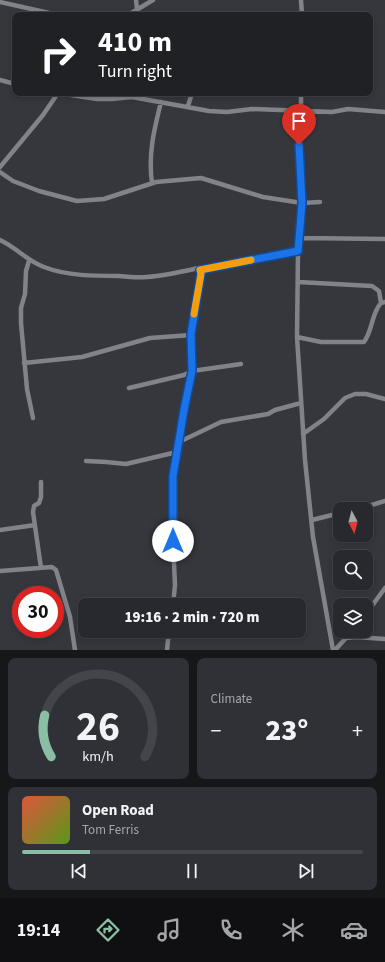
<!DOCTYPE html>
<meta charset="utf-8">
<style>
:root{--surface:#28292e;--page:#303136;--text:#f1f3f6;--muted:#a5a6aa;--line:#44454a;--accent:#8abfa5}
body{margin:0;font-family:"Source Sans 3",sans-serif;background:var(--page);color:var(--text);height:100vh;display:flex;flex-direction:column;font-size:15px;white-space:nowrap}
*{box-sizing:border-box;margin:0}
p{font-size:13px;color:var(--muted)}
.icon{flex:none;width:22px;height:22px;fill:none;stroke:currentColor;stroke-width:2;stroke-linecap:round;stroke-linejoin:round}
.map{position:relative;height:650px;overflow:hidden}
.sheet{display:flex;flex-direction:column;gap:8px;padding:8px;background:#161719;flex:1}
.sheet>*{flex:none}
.hud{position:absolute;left:12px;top:12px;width:361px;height:84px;border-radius:8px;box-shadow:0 2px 6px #0003,0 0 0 1px var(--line);background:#202124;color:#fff;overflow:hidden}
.needle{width:26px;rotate:173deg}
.tools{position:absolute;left:333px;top:502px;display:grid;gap:8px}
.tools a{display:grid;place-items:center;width:40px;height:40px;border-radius:8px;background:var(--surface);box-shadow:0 2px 6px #0003,0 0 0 1px var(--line);font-size:20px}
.speed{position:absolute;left:12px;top:586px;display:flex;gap:8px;font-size:20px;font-weight:700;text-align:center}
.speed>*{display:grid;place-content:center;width:52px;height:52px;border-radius:50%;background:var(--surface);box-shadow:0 2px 6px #0003,0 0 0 1px var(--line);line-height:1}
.speed .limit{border:6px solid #d22;background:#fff;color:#111}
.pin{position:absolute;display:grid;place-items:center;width:34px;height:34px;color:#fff;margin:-41px -17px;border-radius:50% 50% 50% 0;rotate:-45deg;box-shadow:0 0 4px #0007}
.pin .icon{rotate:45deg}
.me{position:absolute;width:44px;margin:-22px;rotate:0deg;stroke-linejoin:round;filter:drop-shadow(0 0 3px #0008)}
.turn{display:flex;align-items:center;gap:14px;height:84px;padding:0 20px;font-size:18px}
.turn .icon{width:52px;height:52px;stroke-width:2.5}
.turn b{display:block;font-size:28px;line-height:34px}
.big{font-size:30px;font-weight:800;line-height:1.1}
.sheet .card{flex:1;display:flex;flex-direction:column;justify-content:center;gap:6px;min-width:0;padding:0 14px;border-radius:8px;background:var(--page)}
.sheet .dial{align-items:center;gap:0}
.dial svg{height:104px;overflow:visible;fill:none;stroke:var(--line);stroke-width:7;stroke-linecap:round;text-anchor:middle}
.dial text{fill:var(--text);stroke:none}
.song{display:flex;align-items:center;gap:12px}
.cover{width:48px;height:48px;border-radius:6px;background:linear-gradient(135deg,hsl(10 70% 55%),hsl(90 70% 35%))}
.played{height:4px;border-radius:2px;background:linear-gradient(90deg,var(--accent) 20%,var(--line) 20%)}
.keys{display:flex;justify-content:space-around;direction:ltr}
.heat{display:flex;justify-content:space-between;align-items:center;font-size:22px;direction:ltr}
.sheet .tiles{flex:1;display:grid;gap:8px;grid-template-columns:1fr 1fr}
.card:last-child{grid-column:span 2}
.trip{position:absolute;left:78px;top:598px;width:228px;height:40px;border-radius:8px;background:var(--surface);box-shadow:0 2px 6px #0003,0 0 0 1px var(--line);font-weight:800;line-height:40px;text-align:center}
.menu{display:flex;height:64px;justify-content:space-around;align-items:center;background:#101012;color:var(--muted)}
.menu .icon{width:28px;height:28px}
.menu .on{color:var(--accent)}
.menu b{font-size:18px;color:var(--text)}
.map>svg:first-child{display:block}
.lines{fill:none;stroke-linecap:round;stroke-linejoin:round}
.street{stroke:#828389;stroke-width:4.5}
.route-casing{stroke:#114b97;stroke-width:10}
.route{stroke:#1a73e8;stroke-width:7}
.slow{stroke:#f59e0b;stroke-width:7}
</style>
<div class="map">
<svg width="385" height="650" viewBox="0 0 385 650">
<rect width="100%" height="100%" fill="#36373d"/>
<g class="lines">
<path class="street" d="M136,0L137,9
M301,0L302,15
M0,2L58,15
M128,15L153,0
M0,80L15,84
M301,93V124L299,145L302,203L298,251L297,337L305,460L313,537L333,650
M188,106L192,93
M0,167L43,115L58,93L97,99H112L132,97L209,111L227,112L252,109L332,112L348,109L385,112
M0,172L13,181L39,191L77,201L104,199L156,182L201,178L263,197L302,203L320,202
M152,183C148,154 154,130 161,102
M299,238L385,239
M0,240C16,247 27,261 44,267C67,276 95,276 119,276C128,277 138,278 147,277C164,276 181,272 198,268L200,270L298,251
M29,261L26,271L25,294L21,308V323L27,389L33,418
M298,282L372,286L379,291L381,303
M297,337L321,342H364C373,330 371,314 381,303L385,302
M24,363L82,357L150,338L191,335
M129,388L184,375L192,371L241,364
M303,434L324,419L345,398L355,394H366L385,399
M179,442L221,422L268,414L275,410L301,403
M86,461L106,462L126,464L177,452
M359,509L385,501
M312,520L340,513
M0,530L35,525
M41,568L33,512L34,506L39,503L41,497V482
M0,571L52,567L56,570L70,617L75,650
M173,605L175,585L173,541V476L184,410L192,371L191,335L201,274L200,270
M366,614L385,588
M173,631L243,636
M346,638L352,631
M167,650L169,631
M335,650L346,638L356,637L385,639"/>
</g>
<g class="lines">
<defs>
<path id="route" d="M173,541V476L184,410L192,371L191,334L201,274L200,270L298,251L302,203L299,145"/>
</defs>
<use href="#route" class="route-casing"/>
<use href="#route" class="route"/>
<path class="slow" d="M194,314L201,274L200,270L251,260"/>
</g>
</svg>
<div class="tools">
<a><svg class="needle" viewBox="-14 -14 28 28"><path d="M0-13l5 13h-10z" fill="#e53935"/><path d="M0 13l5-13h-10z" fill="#a5a6aa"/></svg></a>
<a><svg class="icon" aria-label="search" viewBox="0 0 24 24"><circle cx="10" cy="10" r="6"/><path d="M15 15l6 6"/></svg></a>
<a><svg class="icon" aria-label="layers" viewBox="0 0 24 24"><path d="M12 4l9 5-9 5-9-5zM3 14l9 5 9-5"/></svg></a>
</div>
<div class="speed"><div class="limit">30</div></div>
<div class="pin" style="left:299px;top:145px;background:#d93025"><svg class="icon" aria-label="arrive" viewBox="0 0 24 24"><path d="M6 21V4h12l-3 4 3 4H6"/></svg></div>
<svg class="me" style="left:173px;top:541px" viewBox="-20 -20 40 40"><circle r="19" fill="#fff"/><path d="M0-13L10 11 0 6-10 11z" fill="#1a73e8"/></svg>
<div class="trip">19:16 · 2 min · 720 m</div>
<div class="hud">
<div class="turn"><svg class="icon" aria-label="right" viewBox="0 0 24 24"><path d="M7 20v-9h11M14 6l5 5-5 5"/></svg><div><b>410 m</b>Turn right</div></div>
</div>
</div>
<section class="sheet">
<div class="tiles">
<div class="card dial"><svg viewBox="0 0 100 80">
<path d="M14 69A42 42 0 1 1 86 69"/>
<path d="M14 69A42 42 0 0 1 9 37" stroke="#8abfa5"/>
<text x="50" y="56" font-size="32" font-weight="700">26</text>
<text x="50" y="72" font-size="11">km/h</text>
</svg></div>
<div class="card"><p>Climate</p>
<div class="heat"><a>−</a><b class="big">23°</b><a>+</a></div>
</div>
<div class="card">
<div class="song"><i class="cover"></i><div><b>Open Road</b><p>Tom Ferris</p></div></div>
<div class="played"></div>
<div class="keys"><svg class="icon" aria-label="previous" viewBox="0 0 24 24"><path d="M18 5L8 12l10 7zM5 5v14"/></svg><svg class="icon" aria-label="pause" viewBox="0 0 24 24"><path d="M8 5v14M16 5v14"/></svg><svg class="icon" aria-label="next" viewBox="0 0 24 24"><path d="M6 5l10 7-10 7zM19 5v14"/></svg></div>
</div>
</div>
</section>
<nav class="menu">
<b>19:14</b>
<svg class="icon on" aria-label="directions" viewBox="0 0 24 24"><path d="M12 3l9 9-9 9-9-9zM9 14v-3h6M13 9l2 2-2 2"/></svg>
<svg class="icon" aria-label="music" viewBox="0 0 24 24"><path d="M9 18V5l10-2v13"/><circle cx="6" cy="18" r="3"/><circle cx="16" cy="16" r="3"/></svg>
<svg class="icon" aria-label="phone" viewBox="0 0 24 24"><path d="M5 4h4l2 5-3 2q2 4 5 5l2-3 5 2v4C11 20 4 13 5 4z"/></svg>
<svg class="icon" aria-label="climate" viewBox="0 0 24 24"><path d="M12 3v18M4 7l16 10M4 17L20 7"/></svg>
<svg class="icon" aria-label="car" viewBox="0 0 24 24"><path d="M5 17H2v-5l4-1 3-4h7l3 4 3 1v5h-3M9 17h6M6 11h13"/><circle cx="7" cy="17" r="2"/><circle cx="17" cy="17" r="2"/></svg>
</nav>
